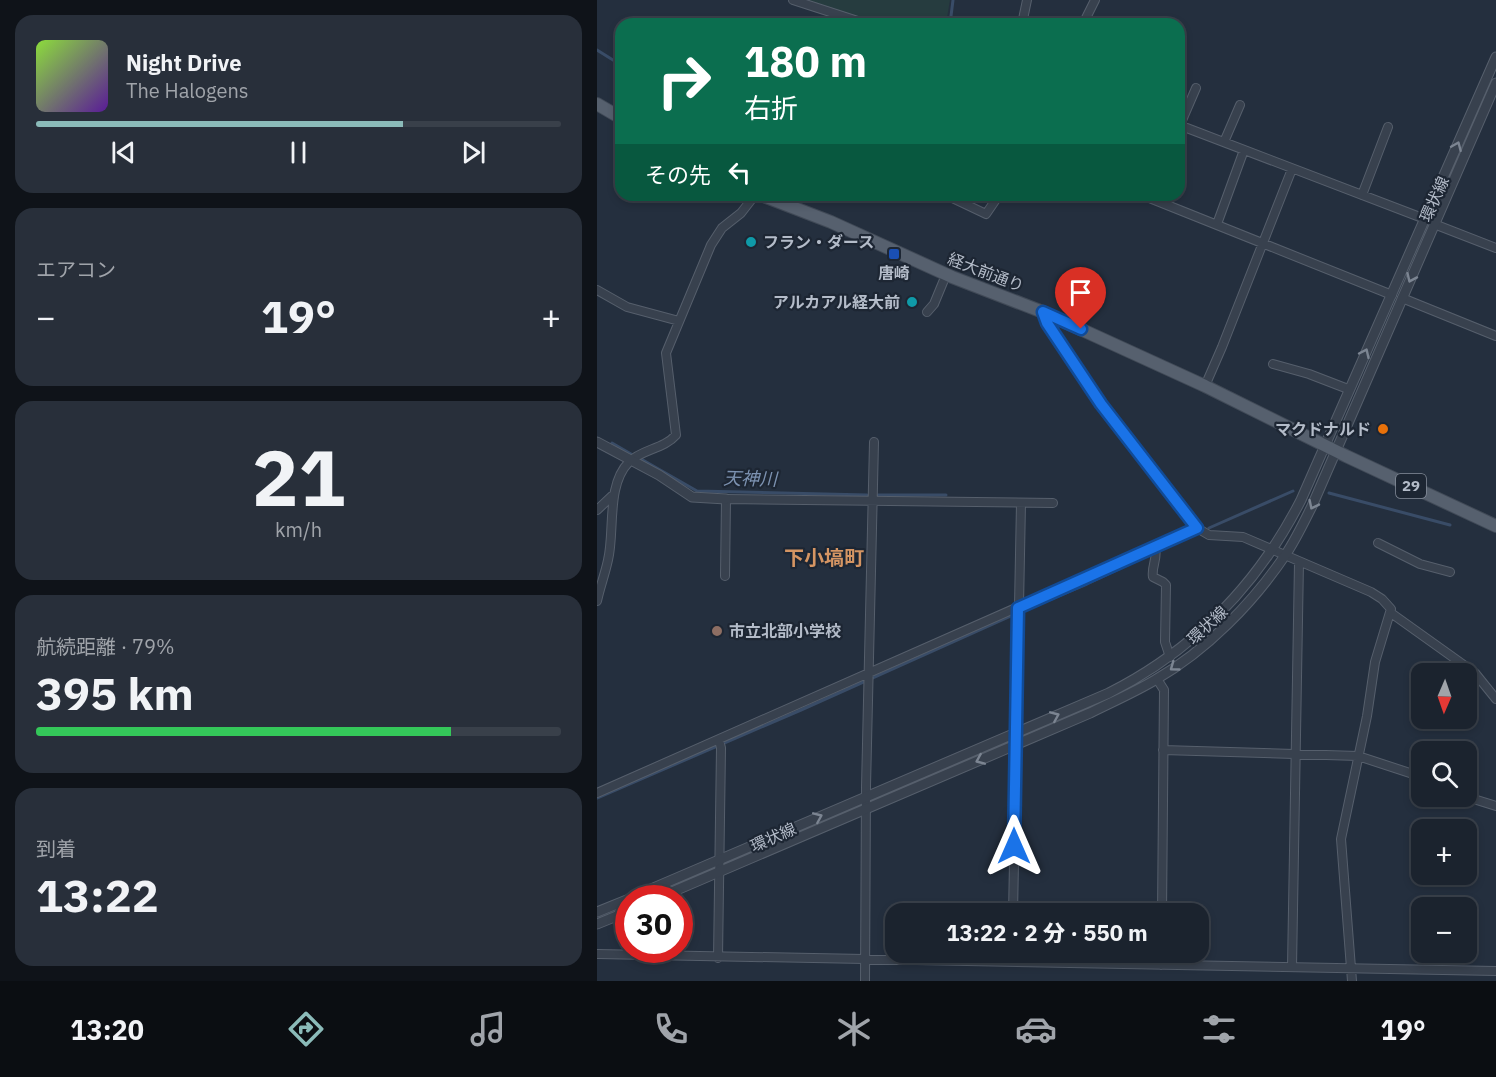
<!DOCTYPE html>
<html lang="ja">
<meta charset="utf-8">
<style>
:root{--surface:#1b232e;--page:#282f3a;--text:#f1f3f6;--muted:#a0a4aa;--line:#39404a;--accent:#8bbbb9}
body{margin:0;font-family:"IBM Plex Sans","Noto Sans JP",sans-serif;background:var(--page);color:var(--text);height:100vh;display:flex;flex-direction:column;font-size:22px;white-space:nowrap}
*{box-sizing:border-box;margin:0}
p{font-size:20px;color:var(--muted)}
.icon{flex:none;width:33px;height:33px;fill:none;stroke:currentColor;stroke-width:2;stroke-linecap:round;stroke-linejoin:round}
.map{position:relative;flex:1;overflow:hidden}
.details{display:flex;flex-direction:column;gap:15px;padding:15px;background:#0f1319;width:597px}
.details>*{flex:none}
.top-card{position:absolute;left:18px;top:18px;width:570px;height:183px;border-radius:18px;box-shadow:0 3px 9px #0003,0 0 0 2px var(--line);background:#0b6e4f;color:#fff;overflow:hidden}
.needle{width:39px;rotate:182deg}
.tools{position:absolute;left:814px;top:663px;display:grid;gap:12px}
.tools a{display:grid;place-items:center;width:66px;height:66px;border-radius:12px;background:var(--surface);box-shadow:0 3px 9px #0003,0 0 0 2px var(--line);font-size:30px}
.speed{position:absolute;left:18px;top:885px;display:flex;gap:12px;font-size:30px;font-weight:700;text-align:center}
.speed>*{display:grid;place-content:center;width:78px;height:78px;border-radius:50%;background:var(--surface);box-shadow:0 3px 9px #0003,0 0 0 2px var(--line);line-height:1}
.speed .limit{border:9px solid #d22;background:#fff;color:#111}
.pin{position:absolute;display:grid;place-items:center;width:51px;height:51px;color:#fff;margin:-62px -26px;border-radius:50% 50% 50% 0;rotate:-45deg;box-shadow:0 0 6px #0007}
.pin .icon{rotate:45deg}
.me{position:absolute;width:66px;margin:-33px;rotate:0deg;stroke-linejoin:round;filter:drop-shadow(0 0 4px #0008)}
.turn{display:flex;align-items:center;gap:21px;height:126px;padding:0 30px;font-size:27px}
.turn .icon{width:78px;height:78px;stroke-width:2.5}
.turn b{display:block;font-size:42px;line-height:51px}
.then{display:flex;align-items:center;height:57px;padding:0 30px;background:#0003;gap:12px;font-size:22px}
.big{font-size:45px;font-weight:800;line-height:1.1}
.details .widget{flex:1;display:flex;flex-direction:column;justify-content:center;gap:9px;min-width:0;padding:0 21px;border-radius:18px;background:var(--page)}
.details .dial{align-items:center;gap:0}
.dial b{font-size:78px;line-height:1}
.song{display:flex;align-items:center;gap:18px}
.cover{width:72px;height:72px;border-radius:9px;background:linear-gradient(135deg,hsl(90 70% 55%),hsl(270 70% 35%))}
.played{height:6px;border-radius:3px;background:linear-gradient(90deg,var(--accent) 70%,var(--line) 70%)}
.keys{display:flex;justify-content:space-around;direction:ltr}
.heat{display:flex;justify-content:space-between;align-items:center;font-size:33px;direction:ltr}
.charge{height:9px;border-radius:4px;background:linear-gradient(90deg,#34c759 79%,var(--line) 0)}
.trip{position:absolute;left:288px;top:903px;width:324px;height:60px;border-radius:18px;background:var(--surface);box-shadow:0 3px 9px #0003,0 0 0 2px var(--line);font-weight:800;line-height:60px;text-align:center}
.tab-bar{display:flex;height:96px;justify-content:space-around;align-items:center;background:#0b0e12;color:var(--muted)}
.tab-bar .icon{width:42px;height:42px}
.tab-bar .on{color:var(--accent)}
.tab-bar b{font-size:27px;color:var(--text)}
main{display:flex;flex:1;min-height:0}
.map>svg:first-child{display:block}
.green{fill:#263c3f}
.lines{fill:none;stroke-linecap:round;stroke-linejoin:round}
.stream{stroke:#394c67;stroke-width:3}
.minor-casing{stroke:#565f6c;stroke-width:10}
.tertiary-casing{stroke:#565f6c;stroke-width:11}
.primary-casing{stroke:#414a57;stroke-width:14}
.minor{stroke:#38414e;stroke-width:8}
.tertiary{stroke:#38414e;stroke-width:9}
.primary{stroke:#56606e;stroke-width:12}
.oneway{stroke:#7c8592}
.route-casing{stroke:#114b97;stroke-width:15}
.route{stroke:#1a73e8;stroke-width:10}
.culture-dot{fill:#0f9aa8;stroke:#1d2633;stroke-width:2}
.transit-dot{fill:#1a4fb4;stroke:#1d2633;stroke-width:2}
.food-dot{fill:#e8710a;stroke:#1d2633;stroke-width:2}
.education-dot{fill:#8d6e63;stroke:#1d2633;stroke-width:2}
.labels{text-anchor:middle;stroke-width:4.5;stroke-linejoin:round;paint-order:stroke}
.shield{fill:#1d2633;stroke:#878f9c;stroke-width:1.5}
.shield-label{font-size:15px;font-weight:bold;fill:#b4bcc9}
.street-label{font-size:16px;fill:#b4bcc9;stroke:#1d2633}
.poi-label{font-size:16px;font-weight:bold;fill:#b4bcc9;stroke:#1d2633;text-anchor:start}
.water-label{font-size:18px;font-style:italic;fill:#7c92b1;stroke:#1d2633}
.quarter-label{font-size:20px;font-weight:bold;fill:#d59563;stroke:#1d2633}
</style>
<main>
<section class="details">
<div class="widget">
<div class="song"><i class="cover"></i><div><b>Night Drive</b><p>The Halogens</p></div></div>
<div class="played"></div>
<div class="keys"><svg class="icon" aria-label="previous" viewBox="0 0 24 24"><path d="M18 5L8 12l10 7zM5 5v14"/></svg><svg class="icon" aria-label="pause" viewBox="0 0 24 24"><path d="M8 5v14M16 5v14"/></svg><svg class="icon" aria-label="next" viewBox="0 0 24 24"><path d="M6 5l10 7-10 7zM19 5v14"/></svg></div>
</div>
<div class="widget"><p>エアコン</p>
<div class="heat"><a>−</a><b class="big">19°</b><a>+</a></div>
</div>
<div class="widget dial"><b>21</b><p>km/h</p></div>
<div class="widget"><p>航続距離 · 79%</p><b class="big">395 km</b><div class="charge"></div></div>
<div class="widget"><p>到着</p><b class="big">13:22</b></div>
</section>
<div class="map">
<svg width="899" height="981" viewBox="0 0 899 981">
<rect width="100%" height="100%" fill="#242f3e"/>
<path class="green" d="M208,0H353L349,24H283Z"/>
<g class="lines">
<path class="stream" d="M353,24L356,0
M0,50L24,65
M15,443L34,454
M44,459L100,491L270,495
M732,493L853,525
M281,495H349
M612,528L696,491
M428,610L490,584L595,535
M0,798L204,710L414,616"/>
<defs>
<path id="minor" d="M196,0L270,24
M232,24L236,13
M425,24L430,0
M486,24L498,0
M582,125L828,219
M583,125L599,88
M627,142L643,105
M349,195L389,214L402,195
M545,195L795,295
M765,195L791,127
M620,224L647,150
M837,224L899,248
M0,290L30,307L82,321
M805,298L899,336
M330,312L337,304L349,275
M446,312L450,323L504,404L600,528L612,535L646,537L774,592L785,599L794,609L778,662L770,716L744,839L755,981
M676,364L712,374L751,389
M608,386L625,347L695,169
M0,510L15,496H17
M781,543L823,564L853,572
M558,548C561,558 554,567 556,577L566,582L569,585L568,642L573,657
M128,576L129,499L456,503
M0,601C3,587 8,574 11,560C18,531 9,485 32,462C45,449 67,449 79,435L69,353L114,245L125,228L144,213L158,195
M794,613L878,673L899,699
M560,679L567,690L565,914
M566,750L761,756L825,777
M0,793L600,528
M867,796L899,806
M416,914L424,503
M0,954L899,971
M121,958L124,748L122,740
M564,965L565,952
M695,967L702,562
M268,981L269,787L277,442"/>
<path id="tertiary" d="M0,442L62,475L95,497L129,499
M33,898L512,693C597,650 661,584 704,500L899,57
M61,898L493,713C515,702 538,692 558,680C610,650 656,603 689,554C699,539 707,522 715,506L899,83
M0,912L32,899
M0,924L32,911"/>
<path id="primary" d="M0,104L24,118
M164,195L234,222L355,277L446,312L608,386L749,456L899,526"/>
</defs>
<use href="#minor" class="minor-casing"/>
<use href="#tertiary" class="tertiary-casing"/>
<use href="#primary" class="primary-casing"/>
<use href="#minor" class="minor"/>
<use href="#tertiary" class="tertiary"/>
<use href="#primary" class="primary"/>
</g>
<defs><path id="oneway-chevron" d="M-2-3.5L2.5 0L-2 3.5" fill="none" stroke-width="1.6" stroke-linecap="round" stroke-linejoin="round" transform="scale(1.5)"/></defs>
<g class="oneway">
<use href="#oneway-chevron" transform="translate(860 146) rotate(-67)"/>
<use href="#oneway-chevron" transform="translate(814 278) rotate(114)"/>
<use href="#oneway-chevron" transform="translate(768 353) rotate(-65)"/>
<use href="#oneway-chevron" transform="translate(716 505) rotate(116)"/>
<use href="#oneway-chevron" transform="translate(577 667) rotate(144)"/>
<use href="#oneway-chevron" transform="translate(458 716) rotate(-23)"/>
<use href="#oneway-chevron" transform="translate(383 760) rotate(157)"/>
<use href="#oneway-chevron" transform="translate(221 817) rotate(-23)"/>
</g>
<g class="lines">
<defs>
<path id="route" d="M417,846L421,608L600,528L504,404L450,323L446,312L484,329"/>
</defs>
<use href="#route" class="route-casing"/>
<use href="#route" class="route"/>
</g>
<g class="culture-dot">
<circle cx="154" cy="242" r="6"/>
<circle cx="315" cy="302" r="6"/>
</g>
<rect class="transit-dot" x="291" y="248" width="12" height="12" rx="3"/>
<circle class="food-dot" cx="786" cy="429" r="6"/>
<circle class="education-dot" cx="120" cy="631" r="6"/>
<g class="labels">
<rect class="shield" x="799" y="474" width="30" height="24" rx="4.5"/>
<g class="shield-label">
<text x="814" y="491">29</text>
</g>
<g class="street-label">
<text transform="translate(837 199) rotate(-66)" y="6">環状線</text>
<text transform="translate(389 272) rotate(21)" y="6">経大前通り</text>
<text transform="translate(610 625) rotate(-43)" y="6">環状線</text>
<text transform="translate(176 837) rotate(-24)" y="6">環状線</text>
</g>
<g class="poi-label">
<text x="166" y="248">フラン・ダース</text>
<text x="297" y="279" text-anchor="middle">唐崎</text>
<text x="303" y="308" text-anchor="end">アルカアル経大前</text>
<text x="774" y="435" text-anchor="end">マクドナルド</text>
<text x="132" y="637">市立北部小学校</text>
</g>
<g class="water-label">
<text transform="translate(153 479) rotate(1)" y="6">天神川</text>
</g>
<g class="quarter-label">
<text x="227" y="565">下小塙町</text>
</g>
</g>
</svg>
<div class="tools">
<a><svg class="needle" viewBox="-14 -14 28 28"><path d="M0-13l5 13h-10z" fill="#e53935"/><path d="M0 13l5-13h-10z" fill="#a0a4aa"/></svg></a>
<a><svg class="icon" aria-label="search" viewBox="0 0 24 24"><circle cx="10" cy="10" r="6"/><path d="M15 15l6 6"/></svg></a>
<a>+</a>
<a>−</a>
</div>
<div class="speed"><div class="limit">30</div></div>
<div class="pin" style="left:484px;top:329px;background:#d93025"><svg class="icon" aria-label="arrive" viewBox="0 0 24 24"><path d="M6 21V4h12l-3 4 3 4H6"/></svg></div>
<svg class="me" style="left:417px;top:846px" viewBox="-20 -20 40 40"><path d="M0-17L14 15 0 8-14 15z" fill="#1a73e8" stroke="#fff" stroke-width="4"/></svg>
<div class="trip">13:22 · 2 分 · 550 m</div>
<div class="top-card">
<div class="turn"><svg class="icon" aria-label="right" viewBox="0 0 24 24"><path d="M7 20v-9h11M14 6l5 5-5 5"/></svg><div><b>180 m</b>右折</div></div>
<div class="then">その先<svg class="icon" aria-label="left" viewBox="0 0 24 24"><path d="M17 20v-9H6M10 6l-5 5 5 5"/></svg></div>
</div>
</div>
</main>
<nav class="tab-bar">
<b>13:20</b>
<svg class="icon on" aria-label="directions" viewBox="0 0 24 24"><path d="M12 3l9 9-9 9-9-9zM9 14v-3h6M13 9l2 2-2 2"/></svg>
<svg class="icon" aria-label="music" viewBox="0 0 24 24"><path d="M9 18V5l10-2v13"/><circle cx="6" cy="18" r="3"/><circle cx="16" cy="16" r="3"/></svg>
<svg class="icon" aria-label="phone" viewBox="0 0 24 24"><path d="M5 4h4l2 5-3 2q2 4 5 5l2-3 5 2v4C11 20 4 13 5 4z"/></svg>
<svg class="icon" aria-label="climate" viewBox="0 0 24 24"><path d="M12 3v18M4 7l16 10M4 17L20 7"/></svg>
<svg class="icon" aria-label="car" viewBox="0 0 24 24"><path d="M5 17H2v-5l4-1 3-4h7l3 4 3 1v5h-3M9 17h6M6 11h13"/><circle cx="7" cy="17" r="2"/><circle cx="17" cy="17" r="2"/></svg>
<svg class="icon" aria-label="filters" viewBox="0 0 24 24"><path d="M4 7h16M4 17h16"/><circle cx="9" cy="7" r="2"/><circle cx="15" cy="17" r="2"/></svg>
<b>19°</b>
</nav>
